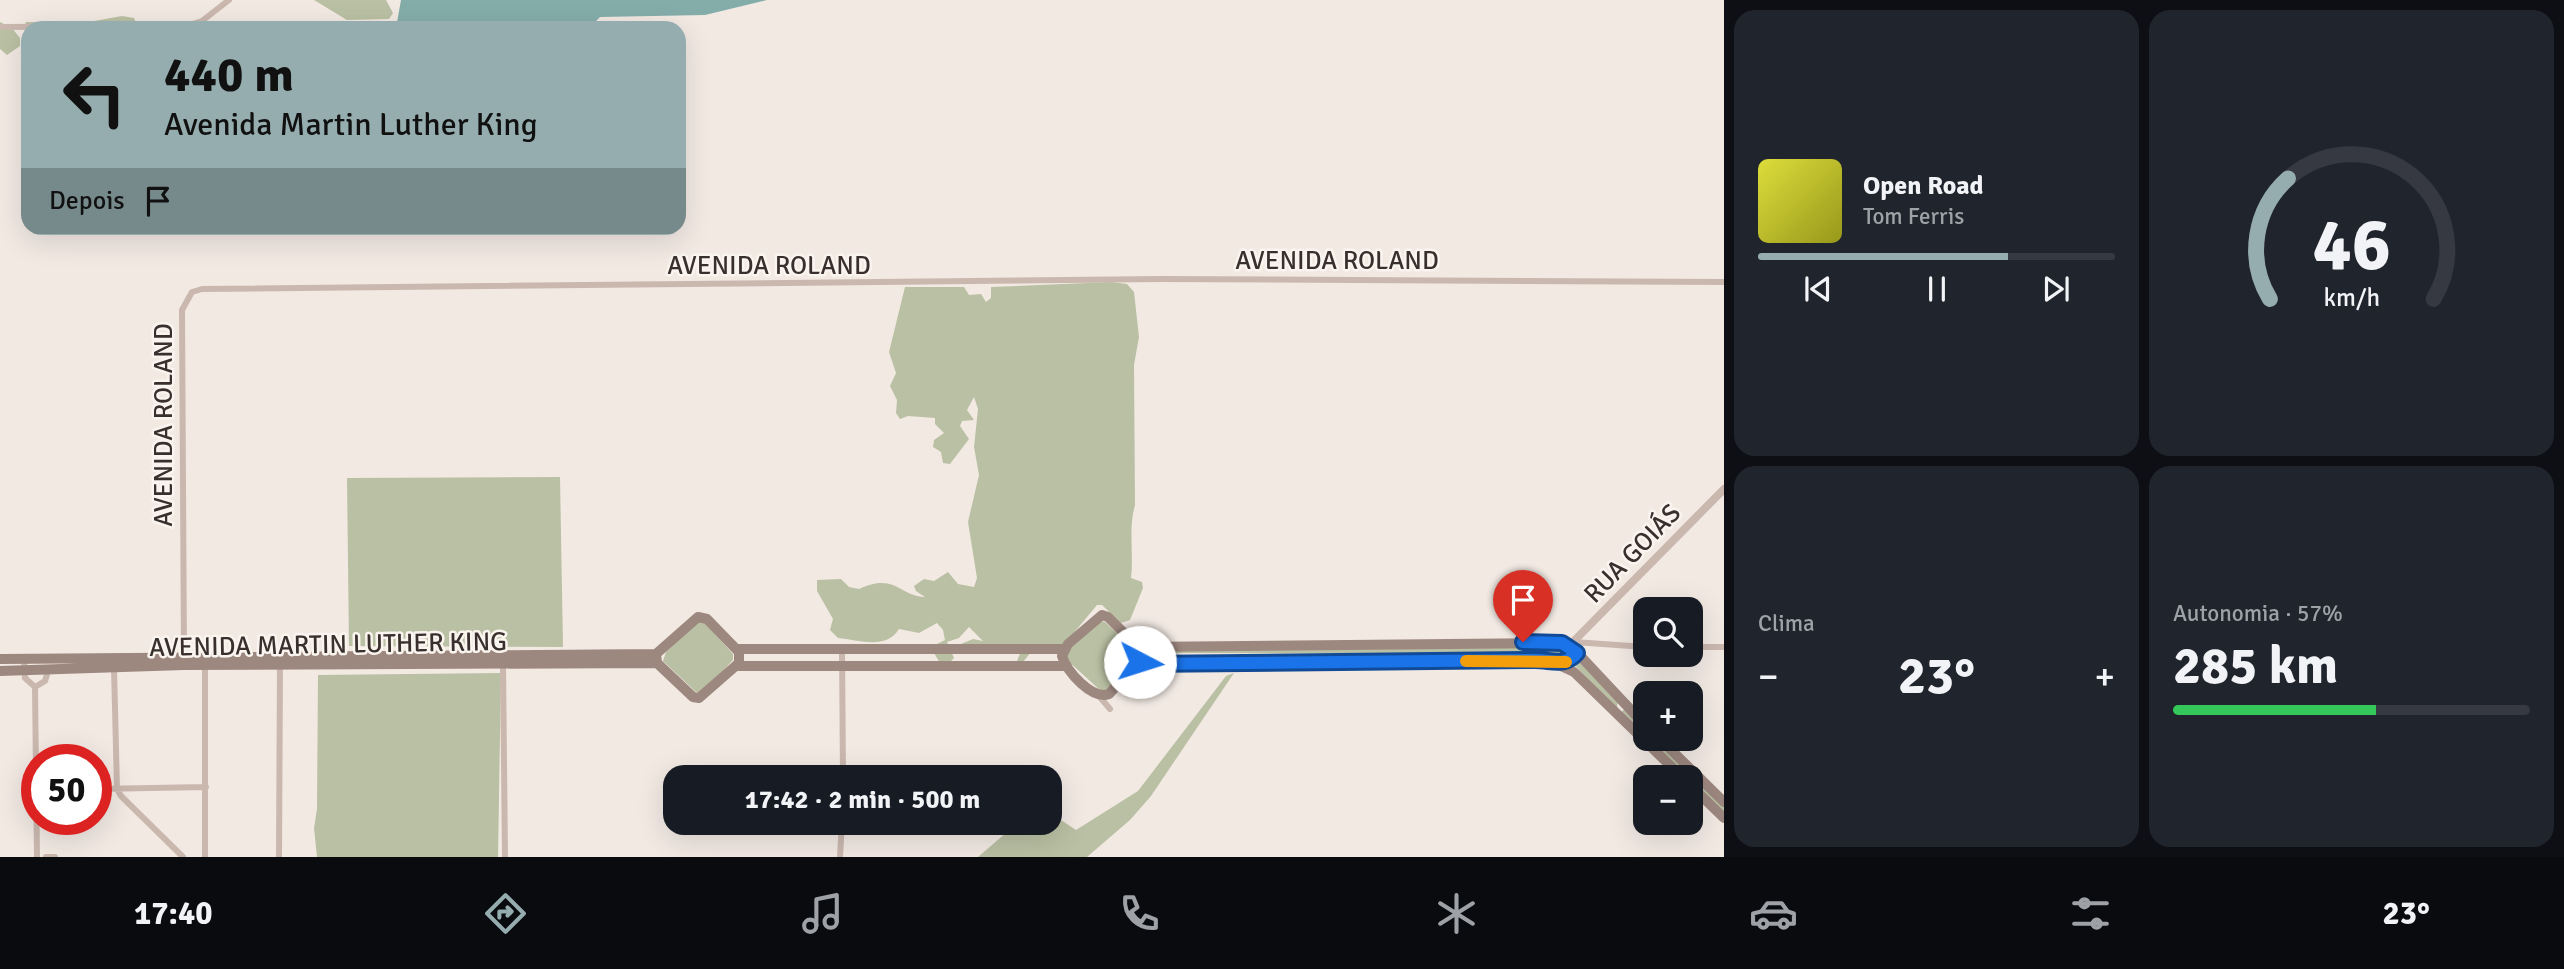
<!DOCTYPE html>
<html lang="pt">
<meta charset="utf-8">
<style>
:root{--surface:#171b24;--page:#20242c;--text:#f1f3f6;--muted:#9ea1a6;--line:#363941;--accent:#95adae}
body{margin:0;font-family:Signika,sans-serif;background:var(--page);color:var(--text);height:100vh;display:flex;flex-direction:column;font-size:26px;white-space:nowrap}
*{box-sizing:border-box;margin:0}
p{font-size:23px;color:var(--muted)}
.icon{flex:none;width:38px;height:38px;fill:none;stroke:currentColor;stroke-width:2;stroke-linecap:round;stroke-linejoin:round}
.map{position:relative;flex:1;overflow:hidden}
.drawer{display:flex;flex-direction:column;gap:10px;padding:10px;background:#0d0f14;width:840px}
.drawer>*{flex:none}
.top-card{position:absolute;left:21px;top:21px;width:665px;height:214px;border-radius:21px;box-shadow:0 7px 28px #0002;background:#95adae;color:#111;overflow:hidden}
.buttons{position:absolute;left:1633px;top:597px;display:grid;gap:14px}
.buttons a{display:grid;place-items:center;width:70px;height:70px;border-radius:14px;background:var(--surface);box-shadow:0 7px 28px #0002;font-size:35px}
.speed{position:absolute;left:21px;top:744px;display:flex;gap:14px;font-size:35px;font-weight:700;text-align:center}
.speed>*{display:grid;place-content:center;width:91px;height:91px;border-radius:50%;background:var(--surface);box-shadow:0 7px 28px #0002;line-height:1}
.speed .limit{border:10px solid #d22;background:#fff;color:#111}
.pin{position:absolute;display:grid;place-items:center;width:60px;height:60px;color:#fff;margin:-72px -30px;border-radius:50% 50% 50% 0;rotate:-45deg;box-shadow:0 0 7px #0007}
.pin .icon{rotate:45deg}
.me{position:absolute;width:77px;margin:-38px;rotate:95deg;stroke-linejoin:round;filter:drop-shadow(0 0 5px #0008)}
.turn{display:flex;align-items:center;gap:24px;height:147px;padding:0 28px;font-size:32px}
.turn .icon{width:91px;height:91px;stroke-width:2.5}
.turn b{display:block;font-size:49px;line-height:60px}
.then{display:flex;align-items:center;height:66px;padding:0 28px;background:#0003;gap:14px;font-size:26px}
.big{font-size:52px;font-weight:800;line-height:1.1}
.drawer .card{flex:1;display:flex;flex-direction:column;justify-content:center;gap:10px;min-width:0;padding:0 24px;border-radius:21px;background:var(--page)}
.drawer .dial{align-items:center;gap:0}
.dial svg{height:182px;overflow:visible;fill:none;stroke:var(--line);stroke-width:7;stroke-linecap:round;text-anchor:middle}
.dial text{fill:var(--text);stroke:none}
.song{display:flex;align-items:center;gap:21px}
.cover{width:84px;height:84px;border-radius:10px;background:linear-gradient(135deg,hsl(60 70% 55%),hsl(60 70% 35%))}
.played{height:7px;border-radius:4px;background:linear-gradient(90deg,var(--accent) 70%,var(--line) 70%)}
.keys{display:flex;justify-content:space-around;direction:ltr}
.heat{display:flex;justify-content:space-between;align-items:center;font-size:38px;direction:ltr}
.charge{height:10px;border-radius:5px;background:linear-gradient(90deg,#34c759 57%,var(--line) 0)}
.drawer .tiles{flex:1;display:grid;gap:10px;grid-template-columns:repeat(2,1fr)}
.trip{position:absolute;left:663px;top:765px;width:399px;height:70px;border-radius:21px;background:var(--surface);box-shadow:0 7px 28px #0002;font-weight:800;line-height:70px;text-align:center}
.menu{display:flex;height:112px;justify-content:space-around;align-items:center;background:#090b0e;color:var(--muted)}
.menu .icon{width:49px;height:49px}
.menu .current{color:var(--accent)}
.menu b{font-size:32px;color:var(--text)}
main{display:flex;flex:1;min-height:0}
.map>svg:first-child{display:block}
.green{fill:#bac0a3}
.water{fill:#84adaa}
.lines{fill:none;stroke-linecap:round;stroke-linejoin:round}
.minor{stroke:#cab8af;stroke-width:6}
.tertiary{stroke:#cab8af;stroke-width:8}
.secondary{stroke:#9d8880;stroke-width:10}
.route-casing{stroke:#114b97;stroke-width:18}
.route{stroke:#1a73e8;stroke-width:12}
.slow{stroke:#f59e0b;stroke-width:12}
.labels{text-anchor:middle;stroke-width:5;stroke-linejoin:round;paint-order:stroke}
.street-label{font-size:26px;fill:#392f2c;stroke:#faf4ef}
</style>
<main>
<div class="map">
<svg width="1724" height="857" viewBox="0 0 1724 857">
<rect width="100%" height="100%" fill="#f2e9e3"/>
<path class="green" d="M314,0H386L393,13L389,19L347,20Z
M122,16L134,18L138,28L24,27L26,22L83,23Z
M0,22L12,28L20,38V46L7,55L0,49Z
M1111,282L1127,284L1134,292L1139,337L1134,365L1135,505C1128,529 1134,554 1131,578L1142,582L1143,588L1130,620L1121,623L1102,605H1097L1062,647L1031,652L1023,662L1017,661L1021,651L999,649L992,654L961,644L973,639L983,641L969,627L959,638L947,642L954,658L950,662L940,663L934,653L937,644L945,640L943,630L937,623L919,633L899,629C886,650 859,640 838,638L830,630L833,619L817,591V580L841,579L849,587L859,589C895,572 899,596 925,597L916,591L914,586L924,579L934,581L948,572L958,584L974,587L977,578L968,522L979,475L974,447L978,409L974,397L967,410L974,420L962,421L960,426L969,439L950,464L943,463L941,452L933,447L934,440L944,433L935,424V418L908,416L900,419L896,413L897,400L890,386L896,373L889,352L905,287H964L969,295L981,294L986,302L991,298V287Z
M560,477L563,647L349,646L347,478Z
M1100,621L1105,622L1136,651L1138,658L1106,690L1101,691L1067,660V651Z
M697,622H704L733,654V660L702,693L696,692L663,661L666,652Z
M1565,647L1568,650L1565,654L1151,653L1152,648Z
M1578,659L1618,701L1617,707H1613L1574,664Z
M501,673L498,857H317L314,828L317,809L318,675Z
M1234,673L1151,796L1130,820L1087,857H978L1014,826L1061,820L1076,830L1138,791L1226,676Z
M1626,708L1645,727V738L1657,739L1724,804V816L1691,784L1690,777H1684L1619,714Z"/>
<path class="water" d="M401,0H767L705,15L600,17L589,28H396Z"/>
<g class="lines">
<path class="minor" d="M0,27L186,26L202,21L229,0
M1574,642L1645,647
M1690,647H1724
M842,649L843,777
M184,658L182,310L192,292L202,289L1162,279L1724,282
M24,659L25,678L35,687
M503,664L505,857
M205,666V857
M114,668L117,789L121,796L183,857
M35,687L37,857
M35,687L45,681L49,668
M1099,696L1110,709
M96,789L206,787
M46,857H55
M279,857L280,665
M840,857L842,822"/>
<path class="tertiary" d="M1570,645L1724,489"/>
<path class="secondary" d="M1102,615L1108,617L1138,647L1142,658L1109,694C1092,700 1067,672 1062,656L1068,644Z
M698,617L707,619L739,652V663L699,698L693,697L657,663L656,654Z
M1138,647L1561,643L1570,645L1645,725
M736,649H1064
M0,659L656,654
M1138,665L1548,660L1574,672L1682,777
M736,666H1067
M0,671L184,665L657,663
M1659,738L1724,802
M1690,785L1724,818"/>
</g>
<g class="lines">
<defs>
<path id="route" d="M1140,662L1138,664L1535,660C1552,660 1565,667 1577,653L1562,643L1523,642"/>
</defs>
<use href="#route" class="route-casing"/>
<use href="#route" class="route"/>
<path class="slow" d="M1466,661L1566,662"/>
</g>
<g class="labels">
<g class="street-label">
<text x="1337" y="269">AVENIDA ROLAND</text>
<text x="769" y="274">AVENIDA ROLAND</text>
<text transform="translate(163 425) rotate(-90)" y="9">AVENIDA ROLAND</text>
<text transform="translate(1632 553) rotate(-46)" y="9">RUA GOIÁS</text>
<text transform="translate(328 644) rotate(-1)" y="9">AVENIDA MARTIN LUTHER KING</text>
</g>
</g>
</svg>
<div class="buttons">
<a><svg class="icon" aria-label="search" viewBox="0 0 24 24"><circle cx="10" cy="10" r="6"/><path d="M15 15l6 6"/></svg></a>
<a>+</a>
<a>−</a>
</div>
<div class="speed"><div class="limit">50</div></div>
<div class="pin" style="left:1523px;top:642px;background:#d93025"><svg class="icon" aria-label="arrive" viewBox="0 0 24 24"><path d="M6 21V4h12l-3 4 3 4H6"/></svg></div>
<svg class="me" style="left:1140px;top:662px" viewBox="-20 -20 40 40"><circle r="19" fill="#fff"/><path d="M0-13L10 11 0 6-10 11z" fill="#1a73e8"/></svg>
<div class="trip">17:42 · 2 min · 500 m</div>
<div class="top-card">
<div class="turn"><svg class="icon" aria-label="left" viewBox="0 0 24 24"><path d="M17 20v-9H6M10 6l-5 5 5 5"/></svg><div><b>440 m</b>Avenida Martin Luther King</div></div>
<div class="then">Depois<svg class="icon" aria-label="arrive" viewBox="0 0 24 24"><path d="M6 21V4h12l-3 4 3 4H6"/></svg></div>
</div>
</div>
<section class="drawer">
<div class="tiles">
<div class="card">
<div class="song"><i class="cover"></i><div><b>Open Road</b><p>Tom Ferris</p></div></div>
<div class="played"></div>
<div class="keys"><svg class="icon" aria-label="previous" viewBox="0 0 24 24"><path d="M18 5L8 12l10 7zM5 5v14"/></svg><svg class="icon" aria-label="pause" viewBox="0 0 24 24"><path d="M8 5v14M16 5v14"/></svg><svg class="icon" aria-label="next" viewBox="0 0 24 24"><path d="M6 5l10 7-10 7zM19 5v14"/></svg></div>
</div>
<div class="card dial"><svg viewBox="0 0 100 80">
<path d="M14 69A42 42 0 1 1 86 69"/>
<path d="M14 69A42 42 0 0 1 22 16" stroke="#95adae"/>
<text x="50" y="56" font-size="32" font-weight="700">46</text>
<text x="50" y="72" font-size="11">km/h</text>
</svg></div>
<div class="card"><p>Clima</p>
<div class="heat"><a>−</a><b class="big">23°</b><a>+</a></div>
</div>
<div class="card"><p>Autonomia · 57%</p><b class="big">285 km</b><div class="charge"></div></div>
</div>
</section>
</main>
<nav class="menu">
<b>17:40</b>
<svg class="icon current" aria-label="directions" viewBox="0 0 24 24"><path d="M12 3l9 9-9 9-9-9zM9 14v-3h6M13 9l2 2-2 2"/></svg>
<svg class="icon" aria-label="music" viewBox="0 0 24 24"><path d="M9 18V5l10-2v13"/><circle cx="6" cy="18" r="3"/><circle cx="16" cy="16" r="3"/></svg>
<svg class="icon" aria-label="phone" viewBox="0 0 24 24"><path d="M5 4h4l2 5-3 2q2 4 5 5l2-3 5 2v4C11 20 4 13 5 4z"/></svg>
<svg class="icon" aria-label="climate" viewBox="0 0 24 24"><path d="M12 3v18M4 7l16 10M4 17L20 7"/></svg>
<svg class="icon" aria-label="car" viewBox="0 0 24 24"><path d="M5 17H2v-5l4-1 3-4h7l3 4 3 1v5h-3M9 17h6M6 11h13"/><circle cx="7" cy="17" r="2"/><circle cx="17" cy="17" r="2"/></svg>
<svg class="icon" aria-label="filters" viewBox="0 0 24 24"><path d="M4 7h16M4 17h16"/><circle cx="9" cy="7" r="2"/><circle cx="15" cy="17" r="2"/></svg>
<b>23°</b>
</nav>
